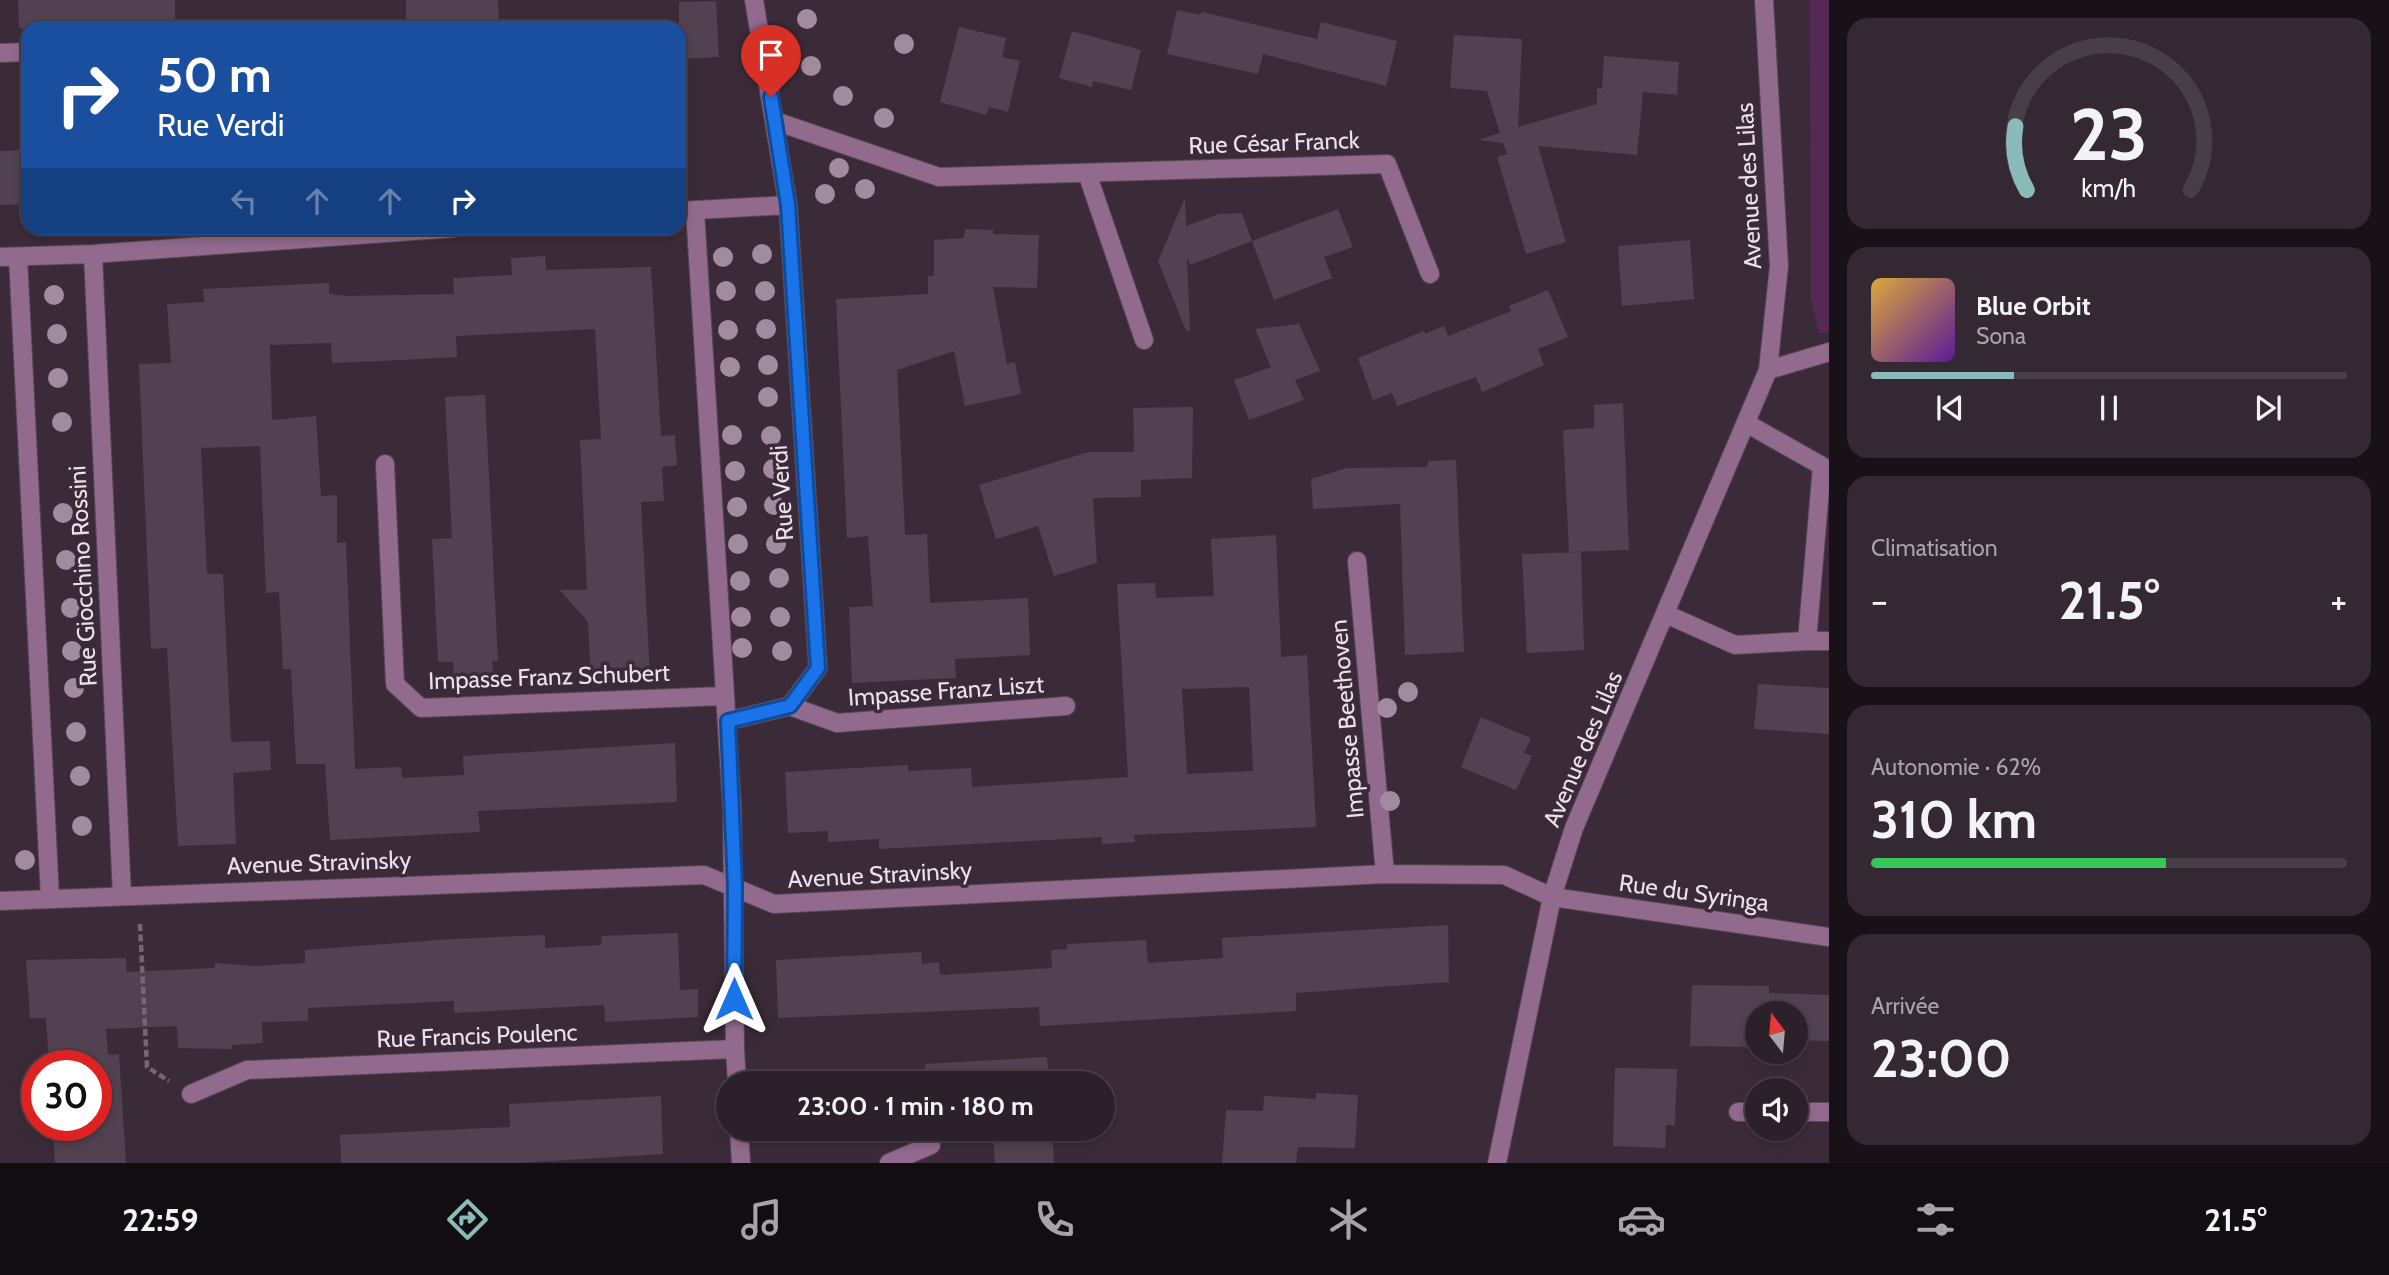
<!DOCTYPE html>
<html lang="fr">
<meta charset="utf-8">
<style>
:root{--surface:#2c202b;--page:#342833;--text:#f1f3f6;--muted:#a6a3a9;--line:#483e47;--accent:#8bbbb9}
body{margin:0;font-family:Cabin,sans-serif;background:var(--page);color:var(--text);height:100vh;display:flex;flex-direction:column;font-size:26px;white-space:nowrap}
*{box-sizing:border-box;margin:0}
p{font-size:23px;color:var(--muted)}
.icon{flex:none;width:38px;height:38px;fill:none;stroke:currentColor;stroke-width:2;stroke-linecap:round;stroke-linejoin:round}
.map{position:relative;flex:1;overflow:hidden}
.panel{display:flex;flex-direction:column;gap:18px;padding:18px;background:#181218;width:560px}
.panel>*{flex:none}
.top-card{position:absolute;left:21px;top:21px;width:665px;height:214px;border-radius:21px;box-shadow:0 4px 10px #0003,0 0 0 2px var(--line);background:#1a4fa0;color:#fff;overflow:hidden}
.needle{width:46px;rotate:344deg}
.controls{position:absolute;left:1745px;top:1001px;display:grid;gap:14px}
.controls a{display:grid;place-items:center;width:63px;height:63px;border-radius:50%;background:var(--surface);box-shadow:0 4px 10px #0003,0 0 0 2px var(--line);font-size:35px}
.speed{position:absolute;left:21px;top:1050px;display:flex;gap:14px;font-size:35px;font-weight:700;text-align:center}
.speed>*{display:grid;place-content:center;width:91px;height:91px;border-radius:50%;background:var(--surface);box-shadow:0 4px 10px #0003,0 0 0 2px var(--line);line-height:1}
.speed .limit{border:10px solid #d22;background:#fff;color:#111}
.pin{position:absolute;display:grid;place-items:center;width:60px;height:60px;color:#fff;margin:-72px -30px;border-radius:50% 50% 50% 0;rotate:-45deg;box-shadow:0 0 7px #0007}
.pin .icon{rotate:45deg}
.me{position:absolute;width:77px;margin:-38px;rotate:0deg;stroke-linejoin:round;filter:drop-shadow(0 0 5px #0008)}
.turn{display:flex;align-items:center;gap:24px;height:147px;padding:0 21px;font-size:32px}
.turn .icon{width:91px;height:91px;stroke-width:2.5}
.turn b{display:block;font-size:49px;line-height:60px}
.lanes{display:flex;align-items:center;height:66px;padding:0 21px;background:#0003;justify-content:center;gap:35px;direction:ltr}
.lanes .off{opacity:.35}
.big{font-size:52px;font-weight:700;line-height:1.1}
.panel .tile{flex:1;display:flex;flex-direction:column;justify-content:center;gap:10px;min-width:0;padding:0 24px;border-radius:21px;background:var(--page)}
.panel .dial{align-items:center;gap:0}
.dial svg{height:182px;overflow:visible;fill:none;stroke:var(--line);stroke-width:7;stroke-linecap:round;text-anchor:middle}
.dial text{fill:var(--text);stroke:none}
.song{display:flex;align-items:center;gap:21px}
.cover{width:84px;height:84px;border-radius:10px;background:linear-gradient(135deg,hsl(40 70% 55%),hsl(270 70% 35%))}
.played{height:7px;border-radius:4px;background:linear-gradient(90deg,var(--accent) 30%,var(--line) 30%)}
.keys{display:flex;justify-content:space-around;direction:ltr}
.heat{display:flex;justify-content:space-between;align-items:center;font-size:38px;direction:ltr}
.charge{height:10px;border-radius:5px;background:linear-gradient(90deg,#34c759 62%,var(--line) 0)}
.trip{position:absolute;left:716px;top:1071px;width:399px;height:70px;border-radius:35px;background:var(--surface);box-shadow:0 4px 10px #0003,0 0 0 2px var(--line);font-weight:700;line-height:70px;text-align:center}
.menu{display:flex;height:112px;justify-content:space-around;align-items:center;background:#120d11;color:var(--muted)}
.menu .icon{width:49px;height:49px}
.menu .on{color:var(--accent)}
.menu b{font-size:32px;color:var(--text)}
main{display:flex;flex:1;min-height:0}
.map>svg:first-child{display:block}
.green{fill:#562854}
.building{fill:#524251;fill-rule:evenodd}
.lines{fill:none;stroke-linecap:round;stroke-linejoin:round}
.minor-casing{stroke:#574855;stroke-width:20}
.path{stroke:#746672;stroke-width:4.5;stroke-dasharray:7 3.5;stroke-linecap:butt}
.minor{stroke:#916a8e;stroke-width:18}
.tree{fill:#a28a9f}
.route-casing{stroke:#114b97;stroke-width:18}
.route{stroke:#1a73e8;stroke-width:12}
.labels{text-anchor:middle;stroke-width:7;stroke-linejoin:round;paint-order:stroke}
.street-label{font-size:24px;fill:#ece1ea;stroke:#3b2b39}
</style>
<main>
<div class="map">
<svg width="1829" height="1163" viewBox="0 0 1829 1163">
<rect width="100%" height="100%" fill="#3b2b39"/>
<path class="green" d="M1810,0H1829V333H1819L1811,300Z"/>
<path class="building" d="M18,0H175V24L19,28Z
M406,0H498L499,28H406Z
M716,1L719,57L679,59V2Z
M1177,10L1200,15L1202,12L1317,39L1321,22L1397,41L1386,86L1263,54L1258,74L1167,54Z
M959,27L1006,38L1002,57L1020,61L1008,112L989,107L986,115L940,102Z
M1072,31L1141,50L1131,90L1093,81L1092,87L1059,78Z
M1454,35L1522,39L1518,127L1597,104V88L1602,89L1604,56L1679,62L1677,95L1643,92L1637,155L1538,146L1566,242L1526,254L1497,157L1507,154L1503,143L1479,140L1500,133L1487,91L1450,88Z
M28,150V204L0,205V151Z
M1185,198L1186,226L1219,214L1242,213L1252,241L1190,265L1187,257L1190,331H1186L1158,261Z
M1338,209L1353,247L1324,257L1332,278L1274,300L1252,241Z
M965,229L993,230V234L1039,235L1037,288L993,287L1007,364L1015,362L1021,394L965,406L954,351L897,370L905,535L927,534L930,603L1028,598L1030,655L955,659L956,678L852,683L849,607L873,606L868,536L847,538L836,299L928,294V276H934V240L964,238Z
M1690,240L1694,299L1622,306L1618,246Z
M545,256L546,270L651,267L661,436L675,435L677,465L662,467L664,501L641,502L650,675L591,679L588,622L560,590H587L580,440L601,439L595,329L456,336L457,357L382,361L332,363L331,343L270,345L272,420L316,416L321,496L337,495V543L346,542L355,769L401,767L402,778L464,775L463,756L675,743L677,802L478,811L480,832L330,840L325,764H296L291,669H283L279,592L266,593L260,446L201,448L207,574H223L231,742L270,741L271,770L233,773L236,844L178,846L167,648L151,649L139,364L171,363L167,304L204,302L203,289L329,283V294L347,296L454,294L453,278L512,275L511,258Z
M1548,290L1568,337L1538,349L1544,365L1482,392L1476,377L1397,406L1392,393L1373,400L1358,358L1424,331L1425,334L1444,326L1448,336L1511,311L1509,306Z
M1299,324L1320,371L1295,380L1304,400L1249,420L1234,380L1271,367L1255,329Z
M485,395L498,661H492L494,680L454,682L453,662H438L432,539L452,538L445,397Z
M1623,403L1629,550L1569,552L1563,430L1594,428V405Z
M1193,407L1192,478L1141,480V497L1093,498L1097,563L1054,576L1038,526L996,539L979,485L1089,452H1134L1133,408Z
M1456,460L1464,652L1405,655L1400,504L1313,509L1311,479L1347,468L1427,467L1428,461Z
M1276,535L1281,657L1307,655L1316,827L1134,835L1135,842L1102,844V837L879,849V839L828,842V831L788,833L785,772L908,765V771L971,768L972,787L1128,777L1117,584L1155,583L1156,598L1214,596L1211,539ZM1249,687L1253,771L1187,774L1182,689Z
M1581,552L1584,650L1527,653L1522,554Z
M1758,684L1829,688V734L1754,729Z
M1481,717L1531,738L1524,753L1532,756L1516,790L1461,767Z
M1448,925L1449,982L1296,993V1011L1040,1026L1039,1007L778,1018L776,960L921,952L922,964L939,962L940,975L1052,968L1051,950L1067,949V944L1146,940L1148,963L1223,958L1222,938Z
M678,933L680,990L698,989V1017L605,1022L604,1005L454,1013V1001L308,1008V1021L262,1022L263,1043L232,1045V1049L178,1048L177,1026L106,1029L108,1055L119,1054L126,1163H55L53,1125H96V1066H49L46,1018H30L26,960L126,958L127,972L215,968V963L255,966L305,963V950L453,939L545,935V948L601,945L602,936Z
M1692,985L1769,986V993L1829,995V1041L1796,1040V1013H1757V1038H1746V1047L1690,1046Z
M1047,1057L1049,1083H926L925,1064Z
M1615,1068L1677,1069L1675,1125H1666L1665,1148L1613,1146Z
M849,1069L850,1083H773L772,1073Z
M1316,1093L1358,1095L1355,1148L1298,1147L1296,1163H1222L1226,1110L1263,1111L1264,1096L1316,1099Z
M661,1096L663,1154L519,1163H341L340,1135L510,1127L509,1104Z
M993,1129H1052L1054,1163H995Z"/>
<g class="lines">
<defs>
<path id="minor" d="M0,53L28,52
M775,121L939,177L1387,164L1430,274
M1087,173L1144,340
M695,210L732,808L735,1049
M679,211L788,205
M93,254L122,896
M0,257L93,254L455,228
M18,257L50,898
M1768,370L1829,352
M385,464L395,684L421,708L723,696
M1357,561L1385,874
M1666,614L1735,645L1807,641L1822,466L1746,423
M1807,641H1829
M790,706L837,723L1066,706
M728,721L790,706L818,668L788,205L754,0
M0,901L704,875L774,904L1385,874L1504,875L1552,897L1829,937
M191,1094L247,1070L735,1049L737,1083
M1738,1112H1757
M1796,1112H1829
M739,1129L741,1163
M889,1163L931,1145
M1497,1163L1552,897L1574,828L1768,370L1779,266L1764,0"/>
</defs>
<use href="#minor" class="minor-casing"/>
<path class="path" d="M140,924L147,1067L169,1081"/>
<use href="#minor" class="minor"/>
</g>
<g class="tree">
<circle cx="807" cy="19" r="10"/>
<circle cx="904" cy="44" r="10"/>
<circle cx="811" cy="66" r="10"/>
<circle cx="843" cy="96" r="10"/>
<circle cx="884" cy="118" r="10"/>
<circle cx="839" cy="168" r="10"/>
<circle cx="865" cy="189" r="10"/>
<circle cx="825" cy="194" r="10"/>
<circle cx="762" cy="254" r="10"/>
<circle cx="723" cy="257" r="10"/>
<circle cx="726" cy="291" r="10"/>
<circle cx="765" cy="291" r="10"/>
<circle cx="54" cy="295" r="10"/>
<circle cx="766" cy="329" r="10"/>
<circle cx="728" cy="330" r="10"/>
<circle cx="57" cy="334" r="10"/>
<circle cx="768" cy="365" r="10"/>
<circle cx="730" cy="367" r="10"/>
<circle cx="58" cy="378" r="10"/>
<circle cx="768" cy="397" r="10"/>
<circle cx="62" cy="422" r="10"/>
<circle cx="732" cy="435" r="10"/>
<circle cx="771" cy="436" r="10"/>
<circle cx="773" cy="469" r="10"/>
<circle cx="735" cy="471" r="10"/>
<circle cx="774" cy="505" r="10"/>
<circle cx="737" cy="507" r="10"/>
<circle cx="63" cy="513" r="10"/>
<circle cx="738" cy="544" r="10"/>
<circle cx="776" cy="544" r="10"/>
<circle cx="66" cy="560" r="10"/>
<circle cx="779" cy="578" r="10"/>
<circle cx="740" cy="581" r="10"/>
<circle cx="71" cy="608" r="10"/>
<circle cx="741" cy="617" r="10"/>
<circle cx="780" cy="617" r="10"/>
<circle cx="742" cy="648" r="10"/>
<circle cx="72" cy="651" r="10"/>
<circle cx="782" cy="651" r="10"/>
<circle cx="74" cy="688" r="10"/>
<circle cx="1408" cy="692" r="10"/>
<circle cx="1387" cy="708" r="10"/>
<circle cx="76" cy="732" r="10"/>
<circle cx="80" cy="776" r="10"/>
<circle cx="1390" cy="801" r="10"/>
<circle cx="82" cy="826" r="10"/>
<circle cx="25" cy="860" r="10"/>
</g>
<g class="lines">
<defs>
<path id="route" d="M734,999L735,886L728,721L790,706L818,668L788,205L771,97"/>
</defs>
<use href="#route" class="route-casing"/>
<use href="#route" class="route"/>
</g>
<g class="labels">
<g class="street-label">
<text transform="translate(1274 143) rotate(-2)" y="8">Rue César Franck</text>
<text transform="translate(1749 186) rotate(-93)" y="8">Avenue des Lilas</text>
<text transform="translate(782 493) rotate(-94)" y="8">Rue Verdi</text>
<text transform="translate(83 576) rotate(-93)" y="8">Rue Giocchino Rossini</text>
<text transform="translate(549 677) rotate(-2)" y="8">Impasse Franz Schubert</text>
<text transform="translate(946 691) rotate(-4)" y="8">Impasse Franz Liszt</text>
<text transform="translate(1347 719) rotate(-95)" y="8">Impasse Beethoven</text>
<text transform="translate(1583 749) rotate(-67)" y="8">Avenue des Lilas</text>
<text transform="translate(319 863) rotate(-2)" y="8">Avenue Stravinsky</text>
<text transform="translate(880 875) rotate(-3)" y="8">Avenue Stravinsky</text>
<text transform="translate(1694 893) rotate(8)" y="8">Rue du Syringa</text>
<text transform="translate(477 1036) rotate(-2)" y="8">Rue Francis Poulenc</text>
</g>
</g>
</svg>
<div class="controls">
<a><svg class="needle" viewBox="-14 -14 28 28"><path d="M0-13l5 13h-10z" fill="#e53935"/><path d="M0 13l5-13h-10z" fill="#a6a3a9"/></svg></a>
<a><svg class="icon" aria-label="sound" viewBox="0 0 24 24"><path d="M4 9h4l5-4v14l-5-4H4zM17 9q2 3 0 6"/></svg></a>
</div>
<div class="speed"><div class="limit">30</div></div>
<div class="pin" style="left:771px;top:97px;background:#d93025"><svg class="icon" aria-label="arrive" viewBox="0 0 24 24"><path d="M6 21V4h12l-3 4 3 4H6"/></svg></div>
<svg class="me" style="left:734px;top:999px" viewBox="-20 -20 40 40"><path d="M0-17L14 15 0 8-14 15z" fill="#1a73e8" stroke="#fff" stroke-width="4"/></svg>
<div class="trip">23:00 · 1 min · 180 m</div>
<div class="top-card">
<div class="turn"><svg class="icon" aria-label="right" viewBox="0 0 24 24"><path d="M7 20v-9h11M14 6l5 5-5 5"/></svg><div><b>50 m</b>Rue Verdi</div></div>
<div class="lanes"><svg class="icon off" aria-label="left" viewBox="0 0 24 24"><path d="M17 20v-9H6M10 6l-5 5 5 5"/></svg><svg class="icon off" aria-label="ahead" viewBox="0 0 24 24"><path d="M12 20V5M6 11l6-6 6 6"/></svg><svg class="icon off" aria-label="ahead" viewBox="0 0 24 24"><path d="M12 20V5M6 11l6-6 6 6"/></svg><svg class="icon" aria-label="right" viewBox="0 0 24 24"><path d="M7 20v-9h11M14 6l5 5-5 5"/></svg></div>
</div>
</div>
<section class="panel">
<div class="tile dial"><svg viewBox="0 0 100 80">
<path d="M14 69A42 42 0 1 1 86 69"/>
<path d="M14 69A42 42 0 0 1 9 41" stroke="#8bbbb9"/>
<text x="50" y="56" font-size="32" font-weight="700">23</text>
<text x="50" y="72" font-size="11">km/h</text>
</svg></div>
<div class="tile">
<div class="song"><i class="cover"></i><div><b>Blue Orbit</b><p>Sona</p></div></div>
<div class="played"></div>
<div class="keys"><svg class="icon" aria-label="previous" viewBox="0 0 24 24"><path d="M18 5L8 12l10 7zM5 5v14"/></svg><svg class="icon" aria-label="pause" viewBox="0 0 24 24"><path d="M8 5v14M16 5v14"/></svg><svg class="icon" aria-label="next" viewBox="0 0 24 24"><path d="M6 5l10 7-10 7zM19 5v14"/></svg></div>
</div>
<div class="tile"><p>Climatisation</p>
<div class="heat"><a>−</a><b class="big">21.5°</b><a>+</a></div>
</div>
<div class="tile"><p>Autonomie · 62%</p><b class="big">310 km</b><div class="charge"></div></div>
<div class="tile"><p>Arrivée</p><b class="big">23:00</b></div>
</section>
</main>
<nav class="menu">
<b>22:59</b>
<svg class="icon on" aria-label="directions" viewBox="0 0 24 24"><path d="M12 3l9 9-9 9-9-9zM9 14v-3h6M13 9l2 2-2 2"/></svg>
<svg class="icon" aria-label="music" viewBox="0 0 24 24"><path d="M9 18V5l10-2v13"/><circle cx="6" cy="18" r="3"/><circle cx="16" cy="16" r="3"/></svg>
<svg class="icon" aria-label="phone" viewBox="0 0 24 24"><path d="M5 4h4l2 5-3 2q2 4 5 5l2-3 5 2v4C11 20 4 13 5 4z"/></svg>
<svg class="icon" aria-label="climate" viewBox="0 0 24 24"><path d="M12 3v18M4 7l16 10M4 17L20 7"/></svg>
<svg class="icon" aria-label="car" viewBox="0 0 24 24"><path d="M5 17H2v-5l4-1 3-4h7l3 4 3 1v5h-3M9 17h6M6 11h13"/><circle cx="7" cy="17" r="2"/><circle cx="17" cy="17" r="2"/></svg>
<svg class="icon" aria-label="filters" viewBox="0 0 24 24"><path d="M4 7h16M4 17h16"/><circle cx="9" cy="7" r="2"/><circle cx="15" cy="17" r="2"/></svg>
<b>21.5°</b>
</nav>
